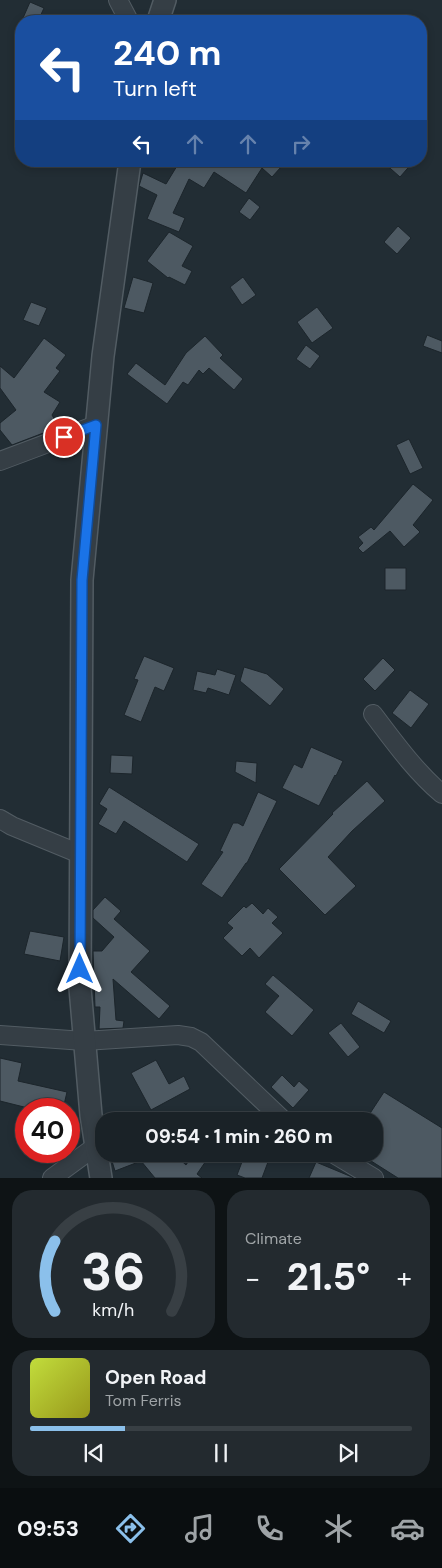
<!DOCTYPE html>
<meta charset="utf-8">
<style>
:root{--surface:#1a2227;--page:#232a2f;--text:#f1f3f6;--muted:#9fa4a7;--line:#383f44;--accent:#8bc0eb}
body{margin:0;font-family:"DM Sans",sans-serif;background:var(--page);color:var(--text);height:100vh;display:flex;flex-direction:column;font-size:19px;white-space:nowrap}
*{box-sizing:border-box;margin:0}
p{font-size:16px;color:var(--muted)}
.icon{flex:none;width:28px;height:28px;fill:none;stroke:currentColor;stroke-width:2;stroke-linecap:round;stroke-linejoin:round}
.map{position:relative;height:1178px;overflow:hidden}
.panel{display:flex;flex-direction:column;gap:12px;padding:12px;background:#0e1315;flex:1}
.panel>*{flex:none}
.hud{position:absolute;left:15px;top:15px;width:412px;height:152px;border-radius:20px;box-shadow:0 2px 8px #0003,0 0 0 1px var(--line);background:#1a4fa0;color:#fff;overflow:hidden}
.speed{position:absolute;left:15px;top:1098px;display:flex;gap:10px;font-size:25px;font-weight:700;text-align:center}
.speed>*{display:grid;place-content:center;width:65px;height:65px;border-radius:50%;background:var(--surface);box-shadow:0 2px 8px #0003,0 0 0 1px var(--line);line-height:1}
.speed .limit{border:8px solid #d22;background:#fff;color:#111}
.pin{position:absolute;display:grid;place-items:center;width:42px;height:42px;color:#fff;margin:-21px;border:2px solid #fff;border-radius:50%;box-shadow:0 1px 5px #0007}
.me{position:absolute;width:55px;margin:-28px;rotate:0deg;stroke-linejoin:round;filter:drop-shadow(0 0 4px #0008)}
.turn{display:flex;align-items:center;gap:18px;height:105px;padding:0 15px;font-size:22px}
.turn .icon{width:65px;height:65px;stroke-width:2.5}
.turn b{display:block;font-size:35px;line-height:42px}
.lanes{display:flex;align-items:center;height:48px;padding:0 15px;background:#0003;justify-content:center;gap:25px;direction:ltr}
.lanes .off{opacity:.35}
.big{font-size:38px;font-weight:800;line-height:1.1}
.panel .widget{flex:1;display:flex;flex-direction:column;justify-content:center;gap:8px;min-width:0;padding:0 18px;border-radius:20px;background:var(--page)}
.panel .dial{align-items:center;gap:0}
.dial svg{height:130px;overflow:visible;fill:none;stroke:var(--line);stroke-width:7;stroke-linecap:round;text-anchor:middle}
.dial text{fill:var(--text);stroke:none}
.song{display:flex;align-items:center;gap:15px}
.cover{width:60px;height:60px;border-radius:8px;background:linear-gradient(135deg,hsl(70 70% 55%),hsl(60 70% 35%))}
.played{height:5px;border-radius:2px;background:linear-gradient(90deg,var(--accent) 25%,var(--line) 25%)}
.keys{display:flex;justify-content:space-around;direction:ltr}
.heat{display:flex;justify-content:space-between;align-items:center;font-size:28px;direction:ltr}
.panel .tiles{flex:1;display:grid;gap:12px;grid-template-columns:1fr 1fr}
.widget:last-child{grid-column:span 2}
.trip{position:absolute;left:95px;top:1112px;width:288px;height:50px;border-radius:20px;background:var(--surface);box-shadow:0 2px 8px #0003,0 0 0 1px var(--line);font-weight:800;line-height:50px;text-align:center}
.menu{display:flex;height:80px;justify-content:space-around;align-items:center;background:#0a0e10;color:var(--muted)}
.menu .icon{width:35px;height:35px}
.menu .active{color:var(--accent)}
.menu b{font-size:22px;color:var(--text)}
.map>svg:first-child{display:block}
.building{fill:#4d5962;stroke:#1c252b}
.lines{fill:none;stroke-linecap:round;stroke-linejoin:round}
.minor-casing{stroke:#525c63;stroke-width:20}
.tertiary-casing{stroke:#525c63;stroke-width:24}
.minor{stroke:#353e45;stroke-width:18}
.tertiary{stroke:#353e45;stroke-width:21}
.route-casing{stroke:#114b97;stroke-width:12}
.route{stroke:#1a73e8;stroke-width:9}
</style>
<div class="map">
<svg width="442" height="1178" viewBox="0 0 442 1178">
<rect width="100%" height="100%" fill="#222d34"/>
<path class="building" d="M30,2L44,8L38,21H30L23,18Z
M180,161H275L281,167L272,177L262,168L246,193L214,172L204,188L189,179L173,213L185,218L179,232L147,219L157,195L139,186L143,173L166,184Z
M382,161H414L400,177Z
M249,198L260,207L250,220L239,212Z
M398,226L411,238L397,254L384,242Z
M169,232L193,246L182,266L192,271L185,285L169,277L168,278L147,261Z
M133,277L153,283L144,313L124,308Z
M243,277L256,295L242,305L230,287Z
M31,302L47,308L39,326L23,320Z
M317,307L333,328L312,343L297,322Z
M427,335L442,341V353L423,346Z
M205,336L223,355L220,358L243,379L234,390L209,368L203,374L199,370L188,385L183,382L167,404L127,374L136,363L165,385L186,353Z
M44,338L66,355L56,368L60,371L44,392L60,402L52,415L59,427L12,445L0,430V423L16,410L0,388V366L14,378Z
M306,345L320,356L310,369L296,359Z
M409,439L423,468L410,474L396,445Z
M413,484L433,500L413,525L420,532L404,547L390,531L363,553L358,548L363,543L358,537L371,527L374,530Z
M385,568H406V590H385Z
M144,656L174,668L164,691L155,687L141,722L124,715L138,680L134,679Z
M383,658L395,670L375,691L363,679Z
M244,667L267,674L284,689L270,706L240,681Z
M217,669L236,675L229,695L208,688L206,693L193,690L197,671L215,675Z
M410,690L429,704L411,728L392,713Z
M311,747L343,761L336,776L335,775L319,806L282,788L294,764L302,768Z
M111,755L133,756L132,774L110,773Z
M236,761L257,763L256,783L235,772Z
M367,781L385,801L352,831L328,857L356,886L325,915L279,869L333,814L332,813Z
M109,787L199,844L187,862L124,821L116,834L98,824L107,809L99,804Z
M258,792L277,801L247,863H246L222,898L201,884L223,852L220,851L233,823H238L243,826Z
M105,897L121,911L114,919L150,951L131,972L170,1006L159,1019L113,979L116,1020L124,1021L123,1028L99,1029L100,1007H95L93,951H102L114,937L93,918V910Z
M252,903L263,914L268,908L278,917L272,923L283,933L259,958L250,948L242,956L223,938L233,928L227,923L244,906L246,908Z
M30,931L64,937L60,961L24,954Z
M273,975L314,1010L292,1036L265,1012L279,996L265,984Z
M358,1001L391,1021L384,1033L351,1014Z
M341,1023L360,1047L348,1057L328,1033Z
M0,1058L22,1063L18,1081L67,1092L63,1109H32L0,1101Z
M156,1060L169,1084L184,1076L190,1089L151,1110L131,1073Z
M282,1075L294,1087L299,1081L309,1090L293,1108L271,1087Z
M384,1092L442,1128V1178H398L360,1154H374V1121H365Z
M123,1154H174L186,1165L193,1154H201L208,1158L197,1174L202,1178H155L141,1161L115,1171L111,1158Z
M245,1154H271L262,1178H245L237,1175Z
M316,1162L352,1177L353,1178H309Z"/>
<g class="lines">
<defs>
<path id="minor" d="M118,0L129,21
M0,461L96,425
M373,714C395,743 415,771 442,794
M0,819L12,826L80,854
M0,1035L84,1041L178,1035L191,1037L201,1042L284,1121
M334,1154L374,1178
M52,1178L96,1146"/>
<path id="tertiary" d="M158,21L165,0
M101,1178L91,1115L80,988L82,580L103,356L130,161"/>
</defs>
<use href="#minor" class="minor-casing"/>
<use href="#tertiary" class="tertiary-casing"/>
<use href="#minor" class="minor"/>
<use href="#tertiary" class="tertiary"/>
</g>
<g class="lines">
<defs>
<path id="route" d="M64,437L96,425L82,580L80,969"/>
</defs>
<use href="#route" class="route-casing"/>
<use href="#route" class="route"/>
</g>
</svg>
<div class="speed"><div class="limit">40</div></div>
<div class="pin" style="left:64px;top:437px;background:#d93025"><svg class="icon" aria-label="arrive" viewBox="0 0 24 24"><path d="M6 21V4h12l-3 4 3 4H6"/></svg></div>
<svg class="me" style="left:80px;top:969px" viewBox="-20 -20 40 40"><path d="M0-17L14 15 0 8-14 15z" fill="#1a73e8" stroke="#fff" stroke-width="4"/></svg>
<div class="trip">09:54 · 1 min · 260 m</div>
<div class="hud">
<div class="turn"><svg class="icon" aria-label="left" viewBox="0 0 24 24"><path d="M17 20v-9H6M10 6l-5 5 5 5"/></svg><div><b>240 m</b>Turn left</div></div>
<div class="lanes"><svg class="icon" aria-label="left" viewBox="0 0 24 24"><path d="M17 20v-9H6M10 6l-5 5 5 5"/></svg><svg class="icon off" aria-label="ahead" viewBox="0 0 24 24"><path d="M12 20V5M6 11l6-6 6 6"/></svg><svg class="icon off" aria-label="ahead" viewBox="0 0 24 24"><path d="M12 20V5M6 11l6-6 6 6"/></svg><svg class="icon off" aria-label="right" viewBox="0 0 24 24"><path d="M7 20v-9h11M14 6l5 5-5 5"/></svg></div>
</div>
</div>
<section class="panel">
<div class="tiles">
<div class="widget dial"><svg viewBox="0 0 100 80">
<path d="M14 69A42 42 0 1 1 86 69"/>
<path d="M14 69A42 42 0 0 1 14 26" stroke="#8bc0eb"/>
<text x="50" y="56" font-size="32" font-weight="700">36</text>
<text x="50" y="72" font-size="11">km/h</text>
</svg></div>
<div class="widget"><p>Climate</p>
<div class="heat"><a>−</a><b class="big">21.5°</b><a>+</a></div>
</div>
<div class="widget">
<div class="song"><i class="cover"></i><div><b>Open Road</b><p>Tom Ferris</p></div></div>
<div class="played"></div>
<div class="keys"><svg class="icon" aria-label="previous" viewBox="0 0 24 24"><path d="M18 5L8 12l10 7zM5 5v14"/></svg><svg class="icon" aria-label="pause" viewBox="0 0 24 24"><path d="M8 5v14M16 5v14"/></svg><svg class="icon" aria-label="next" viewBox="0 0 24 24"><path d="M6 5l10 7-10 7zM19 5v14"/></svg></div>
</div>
</div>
</section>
<nav class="menu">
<b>09:53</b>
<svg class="icon active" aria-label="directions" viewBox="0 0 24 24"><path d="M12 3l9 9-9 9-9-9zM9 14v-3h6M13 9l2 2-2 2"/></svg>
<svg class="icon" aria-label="music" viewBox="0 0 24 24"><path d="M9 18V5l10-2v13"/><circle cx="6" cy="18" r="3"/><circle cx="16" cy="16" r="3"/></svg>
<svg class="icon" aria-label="phone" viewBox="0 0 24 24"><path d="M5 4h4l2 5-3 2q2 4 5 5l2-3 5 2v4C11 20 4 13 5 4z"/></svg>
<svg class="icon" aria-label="climate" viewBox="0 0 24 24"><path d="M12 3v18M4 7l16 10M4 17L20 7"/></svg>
<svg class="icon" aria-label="car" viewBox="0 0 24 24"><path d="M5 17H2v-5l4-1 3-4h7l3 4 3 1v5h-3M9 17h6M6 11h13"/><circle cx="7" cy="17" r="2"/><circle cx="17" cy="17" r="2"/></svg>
</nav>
